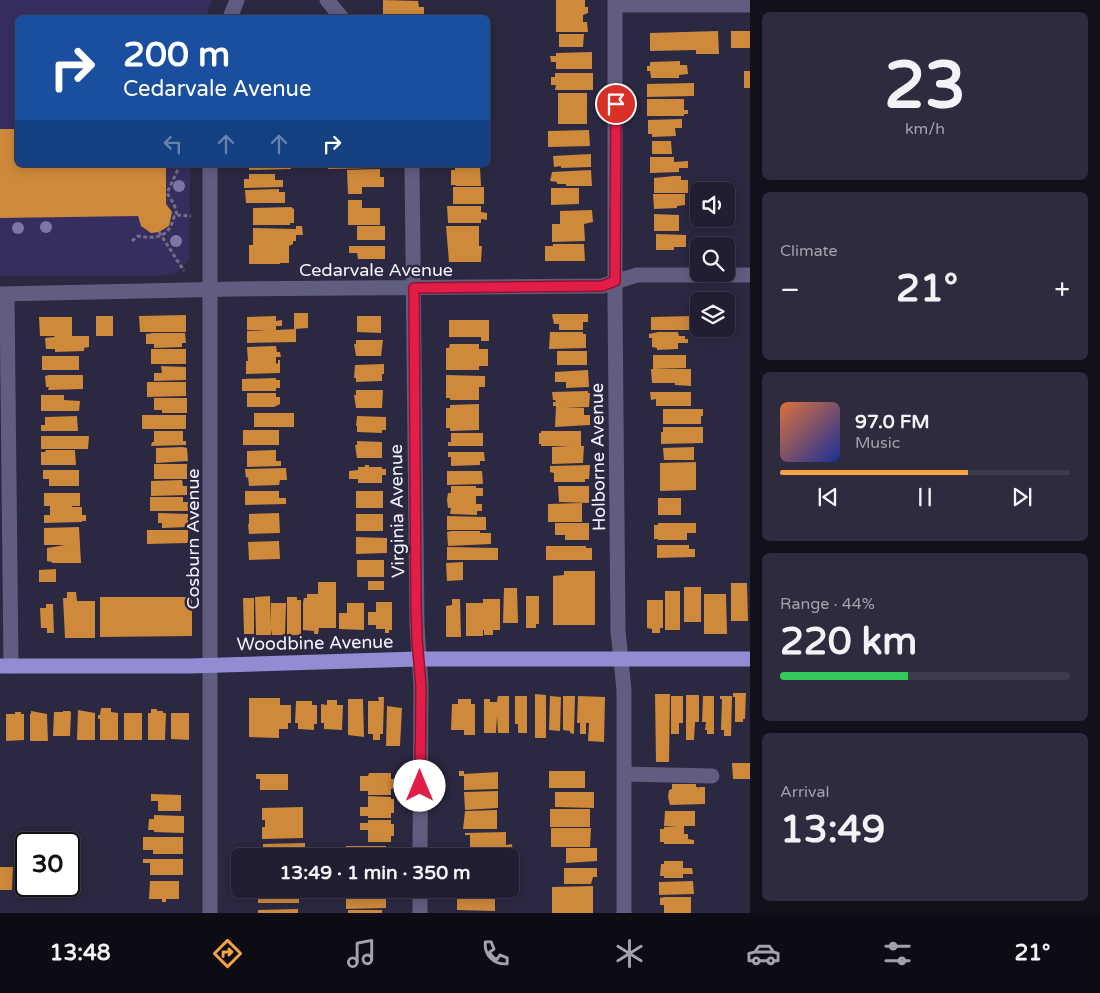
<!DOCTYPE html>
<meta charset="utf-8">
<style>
:root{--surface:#201e31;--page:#2d2b3d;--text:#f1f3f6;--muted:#a2a2ab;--line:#3d3c4d;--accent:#f5a345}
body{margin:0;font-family:"Varela Round",sans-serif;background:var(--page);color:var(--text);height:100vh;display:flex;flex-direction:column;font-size:19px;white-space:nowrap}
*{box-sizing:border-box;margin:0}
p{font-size:16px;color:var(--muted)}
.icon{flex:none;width:28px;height:28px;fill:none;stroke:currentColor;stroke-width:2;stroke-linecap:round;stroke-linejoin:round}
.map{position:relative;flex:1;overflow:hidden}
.side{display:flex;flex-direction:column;gap:12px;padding:12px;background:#12101b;width:350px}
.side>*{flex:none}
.guide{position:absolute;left:15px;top:15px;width:475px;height:152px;border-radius:8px;box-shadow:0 2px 12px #0003,0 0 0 1px var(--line);background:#1a4fa0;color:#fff;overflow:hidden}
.controls{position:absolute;left:690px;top:182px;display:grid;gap:10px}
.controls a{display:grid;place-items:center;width:45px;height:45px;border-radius:8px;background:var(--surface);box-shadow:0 2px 12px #0003,0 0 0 1px var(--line);font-size:25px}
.speed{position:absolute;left:15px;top:832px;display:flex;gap:10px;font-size:25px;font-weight:700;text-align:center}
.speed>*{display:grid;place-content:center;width:65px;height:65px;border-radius:50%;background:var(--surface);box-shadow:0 2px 12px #0003,0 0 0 1px var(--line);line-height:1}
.speed .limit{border:2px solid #111;border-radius:8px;background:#fff;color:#111}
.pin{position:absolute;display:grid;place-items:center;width:42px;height:42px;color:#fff;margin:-21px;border:2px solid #fff;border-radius:50%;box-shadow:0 1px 5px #0007}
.me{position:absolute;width:55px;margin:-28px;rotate:0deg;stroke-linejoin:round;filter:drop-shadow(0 0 4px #0008)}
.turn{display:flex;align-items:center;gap:18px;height:105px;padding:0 25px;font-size:22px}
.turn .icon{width:65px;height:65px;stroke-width:2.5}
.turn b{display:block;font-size:35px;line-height:42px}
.lanes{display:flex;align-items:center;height:48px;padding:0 25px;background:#0003;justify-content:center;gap:25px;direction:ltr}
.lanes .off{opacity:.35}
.big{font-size:38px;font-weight:800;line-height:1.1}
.side .card{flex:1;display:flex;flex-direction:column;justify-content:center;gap:8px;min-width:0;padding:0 18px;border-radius:8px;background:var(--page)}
.side .dial{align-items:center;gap:0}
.dial b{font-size:65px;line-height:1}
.song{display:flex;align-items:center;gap:15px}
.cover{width:60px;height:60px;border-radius:8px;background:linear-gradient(135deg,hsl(20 70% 55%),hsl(230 70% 35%))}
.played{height:5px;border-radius:2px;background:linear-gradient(90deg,var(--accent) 65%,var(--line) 65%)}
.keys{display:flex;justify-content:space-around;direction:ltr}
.heat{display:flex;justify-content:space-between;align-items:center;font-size:28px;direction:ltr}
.charge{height:8px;border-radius:4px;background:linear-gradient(90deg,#34c759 44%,var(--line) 0)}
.trip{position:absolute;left:231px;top:848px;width:288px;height:50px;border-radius:8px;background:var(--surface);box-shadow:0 2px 12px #0003,0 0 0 1px var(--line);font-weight:800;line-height:50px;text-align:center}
.dock{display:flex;height:80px;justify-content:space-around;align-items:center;background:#0d0c14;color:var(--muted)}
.dock .icon{width:35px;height:35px}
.dock .current{color:var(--accent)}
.dock b{font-size:22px;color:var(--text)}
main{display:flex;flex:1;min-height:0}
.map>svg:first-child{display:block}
.green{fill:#362e5e}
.building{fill:#ce893b}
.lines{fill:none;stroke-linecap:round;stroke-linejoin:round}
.path{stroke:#716f82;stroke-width:3;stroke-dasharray:4 2.5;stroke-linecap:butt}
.minor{stroke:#605d80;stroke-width:15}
.major{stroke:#938bd4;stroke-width:15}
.tree{fill:#7b76a6}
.route-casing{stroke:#92132f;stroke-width:12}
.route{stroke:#e11d48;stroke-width:9}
.labels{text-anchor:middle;stroke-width:5;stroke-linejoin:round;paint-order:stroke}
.street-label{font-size:18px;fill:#f3f3fd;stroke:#2b2841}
</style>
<main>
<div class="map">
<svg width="750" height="913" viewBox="0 0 750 913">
<rect width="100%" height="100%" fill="#2b2841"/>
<path class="green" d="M0,0H212L206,17L18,18V165H190L189,260L183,267L182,266L178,269L179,271L175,274L154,276H0Z"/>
<path class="building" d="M383,0L418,1L419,7H424V15H383Z
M556,0H585V7H588V13L583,15V22H587L588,32H556Z
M718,31L719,54H696V50L650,51V33Z
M731,31H750V48H731Z
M559,34H584L583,47H559Z
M592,52V69H556V62H551L550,56H556V53Z
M680,61V65H687L688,74L679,75V78H651L650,71H647V66H650V62Z
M744,71H750V88H744Z
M555,73H593V90H555L556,85H551V77H555Z
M694,83V96L647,97V84Z
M558,93H587V124H558Z
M647,99H684V110H688V114H684V116H647Z
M682,119V128H675L676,136L652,137V134H648V120Z
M0,129H18V165H166V204L172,212L169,226L159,232L151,233L141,226L138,216L0,218Z
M589,130L590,146L548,147V131Z
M652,141H671L672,154H652Z
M591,154V167L561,168V166L554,167L553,156Z
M650,157H674V162L688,161V168H679V172L650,173Z
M249,165H291V169L249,170Z
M328,165H374V168L328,169Z
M452,165H484V167H480L481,186H456L455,185H451V170H455V168H452Z
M380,169V177H384V187H362V194H348L347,170Z
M591,170L592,186H566V184H557V182L550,181L552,172Z
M249,174H275V180H283V187L244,188V179H249Z
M674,176H681V180H688V193H654V178Z
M453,187H484V204H453Z
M551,188H579V204L551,205Z
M279,189V192H285V203H246L245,190Z
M653,194H685V205L677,206V208L654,209Z
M348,200H362V208H380V225H348Z
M447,206H481V212L487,213V220L481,219V223H448Z
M291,207L294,209V223H290V225H253V208Z
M592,210L593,222L584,224L585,241L552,242V224H560V211Z
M654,214L679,215V231H654Z
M296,226H302L303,235H296V241H293V244L289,246V263H280V264H249V245H253V228L296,229Z
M357,226H385V240H357Z
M446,226H479V246H482L481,262H449Z
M656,234L686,235V247H674V250H656Z
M553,244H584L585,261H545V246H553Z
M349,246H385V259H358L357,253H349Z
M696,301H699V330H651V317L694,316V319L696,318Z
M294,313H308V328L294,329Z
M553,314H588V322H583V330H559V324H554L552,315Z
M186,315V332H140L139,316Z
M96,316H113V336H96Z
M276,316V321L282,320V326H276V330L296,329V342L247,343V331L266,330H247V317Z
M357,316H381V333L357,332Z
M39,317H72V336H89V347L84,348V351L55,352V349H46L45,338L54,337L55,336H40Z
M449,320H489V341H481V337H449Z
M550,332H583V334H586V348L549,349Z
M658,332H678L679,336H685V339H688V343H678V349L657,350V348L652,347V338H649V334Z
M154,333H185L186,343H182V347L154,348V344H146V334Z
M356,340H383L381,356H356L354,344H356Z
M450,344H479V349H488V366H479V370H446V348H449Z
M276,346L277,352H280L281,357H276V364L278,363V360H280V373L246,374V361H248L247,347Z
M151,349H186V364H151Z
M557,351H587V365H557Z
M653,355H686V368L653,369Z
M42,356H79V370H42Z
M384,364V374H382V381L356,382V378H354L355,365Z
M161,366L186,367V380L154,381V373H162Z
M651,369H691V386L675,385V383H652Z
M588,370L589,387L566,388V382H555V372Z
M49,375H83V389L48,390L49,387H46L45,376Z
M446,375L485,376V387H479V400H450V398H446Z
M276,378V380H280V388H276V391H242V379Z
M147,382H186V396L147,397Z
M356,390H383L382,408H356L354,395H356Z
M588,391V393H590L589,407L565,408H584V415H590V425L555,427L556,406H553V402H556L555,400H553L552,392Z
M650,392H691V406H656V399L651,400Z
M247,393H276V397H280V404L274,407H247Z
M41,395H64V400L80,401L79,411H41Z
M154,398H187V413H162V410H154Z
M479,404V430L450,431V428H446V408H450V405Z
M663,409H703V416H701V424H663Z
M254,413H294V427H254Z
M142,415H186V429H142Z
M77,416L78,431H41V425H45V417Z
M357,416L386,417V430H382V433L357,432V426H356Z
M663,427H703V443L661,444V432H663Z
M243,430H279V445H243Z
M154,431H183V441H186V445L151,446L152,442H154Z
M541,431H581V446H584L583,463L552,464V447L569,446H541V444H539V433H541Z
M451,433H483V446H448V442H451Z
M41,436H89L88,449H41Z
M357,441L382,442V458H357L355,445H357Z
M183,447L187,448L188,461L156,463V448Z
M694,447V460H664L663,448Z
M46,450H75L76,465H41V452H45Z
M276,450V461H281V466L247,467V451Z
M448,452H484L485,461H480V465L451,466V457H448Z
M696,462V490L660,491V463Z
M154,464H187V479H154Z
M365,465H369V467H382V469H386V475H382V483H358V479H349V471L358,470V467H365Z
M590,465L589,479H585V482H554V473L550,472V466Z
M286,468L287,480H280L279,485L249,486L248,477L246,478L245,469Z
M43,470H79V486H49V479H43Z
M447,471H482L483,484L447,485Z
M182,480L183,486H187V495L151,496V481Z
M451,486H476V488H483V496H476V504H482V511H477V515L450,514L451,508H448L447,500L448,493H451Z
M558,486H589V503L559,502Z
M245,491H279V498H286V504L245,505Z
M356,491H383V508H356Z
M44,493H80V506H72V507H82V515H86V521H82V522L44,523V515H50V506H44Z
M150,497H183V502H188V511H150Z
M658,498H681V515H658Z
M582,503V522H548V504Z
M158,513L188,514V527L162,528V523H158Z
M279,513L280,533L249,534L248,524H249V514Z
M356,514H383V531H356Z
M447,516L486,517V530H447Z
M555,523H589V540H565V535H555Z
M658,523H696V533H687V540H658V539H654V525H658Z
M79,527L81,563H52V562L47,561V548L65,545H44V528Z
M147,530H188V543L147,544Z
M451,531H480V533H491V544L448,546L447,532Z
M356,537L387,538V553L356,554Z
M279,541L280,559L249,560L248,542Z
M657,545H689V549H695V557L657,558Z
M546,546H586V548H592V560H546Z
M447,547L498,548V560H447Z
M357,560H384V577H357Z
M463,562V580L447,581L446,563Z
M56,569V582H39V570Z
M564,571H595V625H553V576L564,575Z
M368,581H384V590H368Z
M318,582H336V628H319L318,634H314V631L303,630V602L304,598H307V594H318Z
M731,583H747L748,621H731Z
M684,587H701V622H684Z
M504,588H517L518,623H503Z
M665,591H680V630H665Z
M67,592H76L77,601H95V638H65L63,598H67Z
M704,594H726L727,634H704Z
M270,596L271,624V603H286L285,635H272L271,629V635H256L255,597Z
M526,596H539V624H536V628H526Z
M100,597H192V636L100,637Z
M287,597H297V600H301V635H287Z
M243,598H254V634H244Z
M452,599H460L461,637H446V606L452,605Z
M483,599H500V630H493V635H484V630H483V636H466V603H483Z
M647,600H663V628H660V633H652V629L647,628Z
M376,602H392V630H389V633H385V629H376V625H368V612H376Z
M347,603H364V630L339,629V613H347Z
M46,604H53L54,633H47V628H41L40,608H46Z
M733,693H746L745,719H743V722H735V697H733Z
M535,694L546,695V738H535Z
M655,694H670L669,762H656Z
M686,695H699V722H695L694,740H686Z
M498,696H509V733H498L497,716L496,733H484V699H490V702H497Z
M515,696H527V733H518V724H515Z
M550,696L561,697L560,731L549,730Z
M563,696H575L574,734L570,733V731L563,730Z
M578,696L605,697L604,742L588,741L589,723H586V734H580V723H577Z
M671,696H683V723H679V734H671Z
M703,696H714V734H707V730H705L706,722H702Z
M720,696H732L731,736H724V730H721L722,699H720Z
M378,697H384L383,734H380V740H373V734H368V701H379Z
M249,698H280V705H291V723H288V729H279V738L249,737Z
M348,699H363L364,737L348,735Z
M458,699H471V704H475V735H464V730H451L452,704H458Z
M327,700H337V705H343L342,730L324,729V723H321V704L327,705Z
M296,701H312V705H317V724H314V730L298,729V723H295Z
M387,706L402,708L400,746H386Z
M101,708H111V712L118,713V740H100V719H98V715H100Z
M151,709H157V711H163V713H166L165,740H148V713H151Z
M78,710L95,713V740H77Z
M31,711L47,714L48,741H30V714H31Z
M63,711H70L71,713L70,736H53L54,712H63Z
M15,712H21V714H24V740L6,741V714H15Z
M124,713H142V740H124Z
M171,713H189V740L171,739Z
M732,763H750V779H733Z
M459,771H464V774L498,772V789L464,790V776H459Z
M549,771H585V788H549Z
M369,773H391V779H395V788L391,789V795H368V791H360V776H368Z
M256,774H288V790H260V779H256Z
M672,784H696V787H698L699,789V787H705V804L670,805L668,797L669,790L672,789Z
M498,791V808L465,810L464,792Z
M555,792H594V808L555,807Z
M151,794L181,795V811H158V801H151Z
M368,796L391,797V799H394V813H391V818H368V816H360V807H368Z
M303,807V838L262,839V827H265V820H262V808Z
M550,809H590V827H550Z
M497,810V829H463L465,811Z
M665,811H695V826H684V834H688V839L694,840V844H664V842H660V829H664V827H677L664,826Z
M154,815L184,816V833L154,832V830H148L149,819H154Z
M368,820H391V824H394V836H391V842H368V830H360V823H368Z
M551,828H591L590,847H551Z
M506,832V845L512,844L513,857L470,856V835H465V833Z
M143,837H183V854H153V850H143Z
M305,843V856H263V844Z
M346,846H386V856H346Z
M566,848H597V861L566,863Z
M143,859H183V875H150V863H143Z
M664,861H683V868H692L693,874H683V878H664V876H660L661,864H664Z
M0,867H13L12,890H0Z
M19,867H26V886H35V890H19Z
M69,868H81V890L79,892L65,890V886H69Z
M564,868H597V877H593L591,884H564Z
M150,881H179V899H166V902H162V899H149Z
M693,881L694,894L659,895V882Z
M42,886H59L58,895H42Z
M593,886V913H552V887Z
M258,889H299V903H258Z
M346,889H386V891L346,892Z
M468,889H505V892H468Z
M346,893H386V908L346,909Z
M461,896H495V911L457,910V899H461Z
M664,897H691V913H664V905H660V898Z
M298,909V913H258V910Z
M348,910H382V913H348Z"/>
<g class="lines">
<path class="path" d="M177,215L191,216
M159,232L184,271
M132,241L138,236C156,239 169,238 174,217L177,215L174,204L167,193L180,165"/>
<path class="minor" d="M327,0L342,18
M615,0V301L618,631L624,690V913
M616,5H750
M230,18L237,0
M412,165L417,625L421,686L420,856
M0,294L235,289L602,286L637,275H750
M7,294L11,666
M624,774L712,776
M420,889V913
M210,913V165"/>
<path class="major" d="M0,666H190L418,659H750"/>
</g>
<g class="tree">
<circle cx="179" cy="186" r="6"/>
<circle cx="46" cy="227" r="6"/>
<circle cx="18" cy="228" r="6"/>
<circle cx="176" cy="241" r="6"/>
</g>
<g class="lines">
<defs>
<path id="route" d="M420,786L421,686L417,640L416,606L414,288L602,286L615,281L616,104"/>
</defs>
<use href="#route" class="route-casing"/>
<use href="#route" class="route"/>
</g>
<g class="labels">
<g class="street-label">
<text x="376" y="276">Cedarvale Avenue</text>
<text transform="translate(598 457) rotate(-91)" y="6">Holborne Avenue</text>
<text transform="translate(397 511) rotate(-91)" y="6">Virginia Avenue</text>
<text transform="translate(193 539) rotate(-90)" y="6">Cosburn Avenue</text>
<text transform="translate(315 643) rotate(-1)" y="6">Woodbine Avenue</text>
</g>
</g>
</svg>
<div class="controls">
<a><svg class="icon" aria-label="sound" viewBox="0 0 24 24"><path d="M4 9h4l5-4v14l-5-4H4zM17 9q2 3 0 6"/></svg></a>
<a><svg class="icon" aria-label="search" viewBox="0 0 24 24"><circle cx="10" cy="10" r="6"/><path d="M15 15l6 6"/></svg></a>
<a><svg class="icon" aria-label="layers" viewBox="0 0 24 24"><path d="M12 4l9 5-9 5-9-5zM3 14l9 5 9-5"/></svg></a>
</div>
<div class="speed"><div class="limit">30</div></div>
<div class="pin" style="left:616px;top:104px;background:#d93025"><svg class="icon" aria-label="arrive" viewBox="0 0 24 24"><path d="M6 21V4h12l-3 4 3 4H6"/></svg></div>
<svg class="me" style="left:420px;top:786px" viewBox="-20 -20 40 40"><circle r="19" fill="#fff"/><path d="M0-13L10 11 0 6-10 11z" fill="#e11d48"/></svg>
<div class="trip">13:49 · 1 min · 350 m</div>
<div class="guide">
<div class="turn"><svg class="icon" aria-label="right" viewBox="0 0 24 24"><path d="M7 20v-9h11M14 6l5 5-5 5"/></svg><div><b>200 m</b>Cedarvale Avenue</div></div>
<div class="lanes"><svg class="icon off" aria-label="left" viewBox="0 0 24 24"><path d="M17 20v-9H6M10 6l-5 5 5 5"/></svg><svg class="icon off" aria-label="ahead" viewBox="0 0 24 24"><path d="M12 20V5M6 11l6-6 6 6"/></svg><svg class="icon off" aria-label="ahead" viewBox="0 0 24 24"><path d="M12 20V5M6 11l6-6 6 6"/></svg><svg class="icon" aria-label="right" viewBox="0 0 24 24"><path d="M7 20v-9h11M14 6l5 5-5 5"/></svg></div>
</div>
</div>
<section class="side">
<div class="card dial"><b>23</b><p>km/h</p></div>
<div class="card"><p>Climate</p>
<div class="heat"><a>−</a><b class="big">21°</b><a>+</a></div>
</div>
<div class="card">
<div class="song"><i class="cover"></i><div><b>97.0 FM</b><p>Music</p></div></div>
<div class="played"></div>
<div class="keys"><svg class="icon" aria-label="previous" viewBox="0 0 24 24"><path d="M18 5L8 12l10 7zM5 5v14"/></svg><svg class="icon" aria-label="pause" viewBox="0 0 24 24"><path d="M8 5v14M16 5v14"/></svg><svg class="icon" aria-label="next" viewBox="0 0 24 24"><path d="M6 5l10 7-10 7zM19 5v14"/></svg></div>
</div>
<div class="card"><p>Range · 44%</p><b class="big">220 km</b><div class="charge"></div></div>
<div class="card"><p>Arrival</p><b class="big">13:49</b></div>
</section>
</main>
<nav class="dock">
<b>13:48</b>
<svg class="icon current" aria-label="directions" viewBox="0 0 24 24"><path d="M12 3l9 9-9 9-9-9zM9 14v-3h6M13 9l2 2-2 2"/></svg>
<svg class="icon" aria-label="music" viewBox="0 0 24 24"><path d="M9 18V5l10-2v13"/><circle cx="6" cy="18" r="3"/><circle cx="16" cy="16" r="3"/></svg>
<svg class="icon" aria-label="phone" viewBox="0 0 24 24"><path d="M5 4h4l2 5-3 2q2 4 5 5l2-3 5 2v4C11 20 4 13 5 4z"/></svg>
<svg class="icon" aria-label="climate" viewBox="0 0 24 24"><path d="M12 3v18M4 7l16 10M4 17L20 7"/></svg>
<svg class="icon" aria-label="car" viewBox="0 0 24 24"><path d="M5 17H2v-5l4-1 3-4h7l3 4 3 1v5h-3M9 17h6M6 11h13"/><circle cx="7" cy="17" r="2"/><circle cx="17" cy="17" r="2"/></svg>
<svg class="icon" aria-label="filters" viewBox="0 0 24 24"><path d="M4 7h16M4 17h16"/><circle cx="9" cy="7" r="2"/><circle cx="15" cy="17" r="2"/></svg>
<b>21°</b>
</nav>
